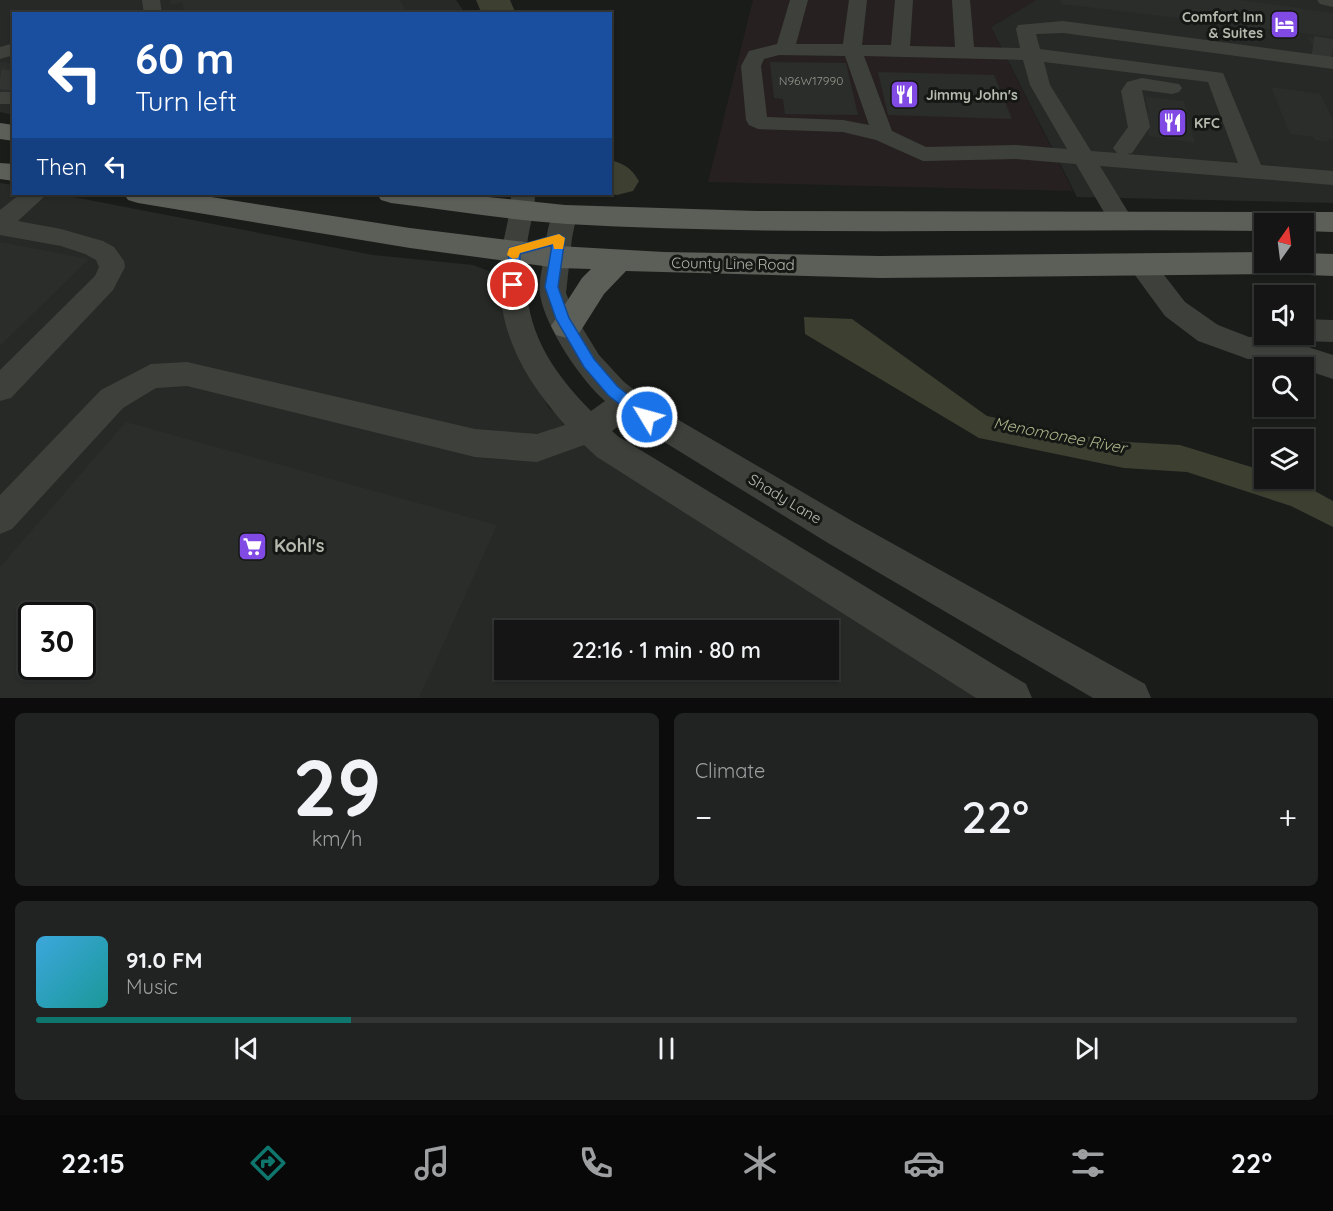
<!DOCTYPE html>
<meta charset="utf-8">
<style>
:root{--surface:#141514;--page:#212222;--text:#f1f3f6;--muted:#9d9fa0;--line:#333434;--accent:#0f766e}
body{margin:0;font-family:Quicksand,sans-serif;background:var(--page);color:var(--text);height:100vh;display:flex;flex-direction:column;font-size:22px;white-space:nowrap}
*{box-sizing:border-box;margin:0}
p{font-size:20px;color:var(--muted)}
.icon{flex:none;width:33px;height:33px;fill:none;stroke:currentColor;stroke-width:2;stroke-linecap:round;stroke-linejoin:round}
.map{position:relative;height:698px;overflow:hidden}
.sheet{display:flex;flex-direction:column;gap:15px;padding:15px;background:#0b0c0b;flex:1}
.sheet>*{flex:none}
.top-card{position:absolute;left:12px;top:12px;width:600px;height:183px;border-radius:0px;box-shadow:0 2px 4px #0004,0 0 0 2px var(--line);background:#1a4fa0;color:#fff;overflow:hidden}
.needle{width:39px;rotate:14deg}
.fabs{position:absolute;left:1254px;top:213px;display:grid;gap:12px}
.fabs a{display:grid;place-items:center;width:60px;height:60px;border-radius:0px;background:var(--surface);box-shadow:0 2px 4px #0004,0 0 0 2px var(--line);font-size:30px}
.speed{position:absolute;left:18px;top:602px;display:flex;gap:12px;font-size:30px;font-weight:700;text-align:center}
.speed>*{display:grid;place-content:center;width:78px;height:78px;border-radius:50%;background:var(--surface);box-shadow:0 2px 4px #0004,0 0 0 2px var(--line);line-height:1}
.speed .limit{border:3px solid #111;border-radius:9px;background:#fff;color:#111}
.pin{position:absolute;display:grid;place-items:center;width:51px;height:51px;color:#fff;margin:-26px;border:3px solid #fff;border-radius:50%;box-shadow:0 2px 6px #0007}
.me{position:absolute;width:66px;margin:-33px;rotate:307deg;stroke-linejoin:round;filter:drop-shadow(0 0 4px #0008)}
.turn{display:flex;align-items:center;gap:21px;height:126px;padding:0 24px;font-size:27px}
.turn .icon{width:78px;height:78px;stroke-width:2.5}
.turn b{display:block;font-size:42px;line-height:51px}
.then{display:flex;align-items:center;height:57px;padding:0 24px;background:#0003;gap:12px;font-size:22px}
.big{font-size:45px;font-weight:600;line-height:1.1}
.sheet .card{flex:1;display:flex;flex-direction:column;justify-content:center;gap:9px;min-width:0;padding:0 21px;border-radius:9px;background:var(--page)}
.sheet .dial{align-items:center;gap:0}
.dial b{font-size:78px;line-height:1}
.song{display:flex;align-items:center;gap:18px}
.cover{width:72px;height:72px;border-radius:9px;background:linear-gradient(135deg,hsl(200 70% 55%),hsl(180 70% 35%))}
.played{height:6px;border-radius:3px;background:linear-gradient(90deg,var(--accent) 25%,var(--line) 25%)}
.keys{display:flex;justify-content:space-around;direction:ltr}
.heat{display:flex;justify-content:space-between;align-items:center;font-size:33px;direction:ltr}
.sheet .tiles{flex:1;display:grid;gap:15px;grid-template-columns:1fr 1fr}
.card:last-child{grid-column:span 2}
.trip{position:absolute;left:494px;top:620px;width:345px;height:60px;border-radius:0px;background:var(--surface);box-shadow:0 2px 4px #0004,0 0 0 2px var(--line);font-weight:600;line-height:60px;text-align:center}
.dock{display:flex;height:96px;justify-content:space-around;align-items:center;background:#080808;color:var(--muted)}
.dock .icon{width:42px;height:42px}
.dock .selected{color:var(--accent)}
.dock b{font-size:27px;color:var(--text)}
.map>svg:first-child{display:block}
.built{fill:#272926;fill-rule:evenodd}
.green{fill:#272021}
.water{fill:#3d3f31}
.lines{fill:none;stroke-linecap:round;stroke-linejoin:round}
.river{fill:#3d3f31;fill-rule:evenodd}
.building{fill:#2b2d2a;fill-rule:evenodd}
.minor-tunnel{stroke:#313430;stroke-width:20;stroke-dasharray:20 10;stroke-linecap:butt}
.minor{fill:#3e413b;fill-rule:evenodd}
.major{fill:#5c5f57;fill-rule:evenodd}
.route{fill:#1a73e8;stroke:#114b97;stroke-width:1.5}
.slow{fill:#f59e0b}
.labels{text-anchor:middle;stroke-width:6;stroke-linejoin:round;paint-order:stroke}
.number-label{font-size:12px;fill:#92978d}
.far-poi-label{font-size:14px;font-weight:bold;fill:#b5baae;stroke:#151715;text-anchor:start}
.street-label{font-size:15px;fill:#b5baae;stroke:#151715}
.water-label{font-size:16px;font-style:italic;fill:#abb288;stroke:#151715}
.near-poi-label{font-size:18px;font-weight:bold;fill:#b5baae;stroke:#151715;text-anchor:start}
</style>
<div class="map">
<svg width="1333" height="698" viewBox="0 0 1333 698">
<rect width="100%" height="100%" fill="#1a1c1a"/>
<path class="built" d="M0,0H456L465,13L14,14L13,115L0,112Z
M1036,0H1316L1333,4V203L1077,197L991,27Z
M0,183L13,185L14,194H58L373,255L473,265L489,271L498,282L507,323L530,375L549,408L646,485L992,698H0ZM32,615H82V666H32ZM504,630H828V669H504Z"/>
<path class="green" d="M753,0H1036L991,27L1073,191L708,182Z"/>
<path class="water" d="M804,317L852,319L987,416L1110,441L1180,445L1264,471V478L1293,479L1333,501V527L1291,506L1187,472L1124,468L979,438L805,334Z"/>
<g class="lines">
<path class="river" d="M476,0H510L516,14H482Z
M610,160C625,164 631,168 639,181L633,191L617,195L610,194Z"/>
</g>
<path class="building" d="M170,0H400L405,10L402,14H185L182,2L171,5Z
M1060,0H1241L1333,13V37L1061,4Z
M1307,37L1333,40V56L1318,54Z
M0,62L14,64V87L6,93L0,92Z
M770,62L846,63L858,115L785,114L783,99L774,98Z
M878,72L994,75L1012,119L888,115Z
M1271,87L1320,94L1333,119V140L1328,139L1329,142L1315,140L1313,137L1290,134Z
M1145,96L1184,101L1195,143L1149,136L1143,112L1149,113Z
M1,242L89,259L0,346V243Z
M126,422L497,525L419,698H0V567ZM32,615H82V666H32Z"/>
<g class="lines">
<path class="minor-tunnel" d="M1313,46L1333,49
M0,79L14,81"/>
<path class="minor" d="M142,0H160L162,14H144Z
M790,0H808L796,44H843L849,0H867L862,45H891L895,0H913L910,46L955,47L952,0H970L974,47L1020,48L1016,29L1018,25L1063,21L1333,57V69L1063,33L1036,34L1040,49L1223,73L1261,165L1333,171V185L1100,166L1133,220L1130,226L1121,228L1112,226L1076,164L1016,159L923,161L876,140L843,132L758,129L749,125L746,120L741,66L749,51L777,44ZM779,55L845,56L869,125L843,120L767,117L761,66L764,59ZM864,56L1023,60L1030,85L1067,149L1016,145L926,147L892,131ZM1044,62L1208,82L1238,163L1127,154L1132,153L1150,127L1142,90L1172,94L1179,92L1182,88L1179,84L1142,78L1127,82L1121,91L1128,127L1113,148L1117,153L1091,151L1050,85Z
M1317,0H1333V7L1320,4Z
M14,43V55L0,59V47Z
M0,92H14V104H0Z
M20,194H47L18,221L61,229L103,241L114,247L124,261L125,267L113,290L11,398L0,401V370L95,276L99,267L96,260L85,254L61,246L0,235V210Z
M511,194H535C535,211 529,227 527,245C519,316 542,362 591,411L605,401C580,379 546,328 540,295C538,282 543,265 545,253C546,238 548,221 556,208L565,206L574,208L577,214L572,238L566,293L575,316L599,355L624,382L658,408L852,521L1145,684L1151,698H1093L828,543L627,419L612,431L619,437L1026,684L1032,698H976L597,457L584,445L537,462L475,457L187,386L156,388L123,408L12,529L0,534V495L101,390L151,364L187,362L475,429L537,434L565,425C521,375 494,326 501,258C503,236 511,216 511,194Z
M1141,255L1150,257L1185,302L1218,325L1249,337L1304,334V319L1333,320V342L1306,341L1304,344L1311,348L1333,355V379L1291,365L1280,357L1248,359L1198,341L1165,316L1132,271L1128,264L1132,257Z"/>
<path class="major" d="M0,123L14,125V141L0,139Z
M0,163L14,164V181L0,179Z
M124,194H192L410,228L558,246L664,252L880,256L1264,252V262H1304V253L1333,254V276L1284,274L880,278L626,271L604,294L578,335L567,338L556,335L551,326L582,278L591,269L558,268L410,248L138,203L128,200Z
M377,194H459L565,205L757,211L1333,212V232L1304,231V224H1264V231C1032,228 799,237 567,224C508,220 449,210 391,203L381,200Z"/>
</g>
<path class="route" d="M559,234L565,238L558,287L569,318L594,359L618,387L652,413L654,417L652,422L647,423L642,422L608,395L584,367L556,319L545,287L552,245L520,254V285L513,289L507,285L509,248Z"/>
<path class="slow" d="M559,234L565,238L563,249H554L553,244L520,253L518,258L513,259L507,255L509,248Z"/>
<defs>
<symbol id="hotel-square" viewBox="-11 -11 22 22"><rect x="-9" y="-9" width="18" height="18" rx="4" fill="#824ae4" stroke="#151715"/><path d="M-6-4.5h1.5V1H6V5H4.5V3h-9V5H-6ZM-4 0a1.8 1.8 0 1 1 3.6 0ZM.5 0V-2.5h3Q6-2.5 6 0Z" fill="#fff"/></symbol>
<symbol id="restaurant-square" viewBox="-11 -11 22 22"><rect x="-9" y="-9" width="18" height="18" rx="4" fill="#824ae4" stroke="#151715"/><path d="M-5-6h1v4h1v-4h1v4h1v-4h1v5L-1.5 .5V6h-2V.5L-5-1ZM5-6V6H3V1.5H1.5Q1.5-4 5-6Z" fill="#fff"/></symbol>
<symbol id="supermarket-square" viewBox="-11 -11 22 22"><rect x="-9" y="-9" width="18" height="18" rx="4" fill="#824ae4" stroke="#151715"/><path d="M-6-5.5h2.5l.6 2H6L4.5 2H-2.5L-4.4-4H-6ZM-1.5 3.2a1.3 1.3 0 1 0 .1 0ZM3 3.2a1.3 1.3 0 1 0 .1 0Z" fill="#fff"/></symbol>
</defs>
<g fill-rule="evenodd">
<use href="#hotel-square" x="1268" y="8" width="33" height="33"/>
<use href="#restaurant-square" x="888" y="78" width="33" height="33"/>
<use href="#restaurant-square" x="1156" y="106" width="33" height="33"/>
<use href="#supermarket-square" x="236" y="530" width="33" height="33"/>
</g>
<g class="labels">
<g class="number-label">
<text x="811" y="85">N96W17990</text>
</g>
<g class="far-poi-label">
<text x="1263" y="22" text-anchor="end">Comfort Inn<tspan x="1263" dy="16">&amp; Suites</tspan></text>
<text x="926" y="100">Jimmy John's</text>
<text x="1194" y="128">KFC</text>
</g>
<g class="street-label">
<text transform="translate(733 264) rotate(1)" y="5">County Line Road</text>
<text transform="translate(785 499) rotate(31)" y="5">Shady Lane</text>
</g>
<g class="water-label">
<text transform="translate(1060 435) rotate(11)" y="6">Menomonee River</text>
</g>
<g class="near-poi-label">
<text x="274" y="552">Kohl's</text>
</g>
</g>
</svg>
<div class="fabs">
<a><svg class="needle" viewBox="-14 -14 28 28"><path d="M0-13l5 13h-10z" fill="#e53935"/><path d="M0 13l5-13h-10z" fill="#9d9fa0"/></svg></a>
<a><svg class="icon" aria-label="sound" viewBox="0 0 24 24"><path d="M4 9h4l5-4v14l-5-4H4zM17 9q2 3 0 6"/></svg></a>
<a><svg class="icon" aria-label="search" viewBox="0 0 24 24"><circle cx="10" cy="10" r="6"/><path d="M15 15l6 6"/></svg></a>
<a><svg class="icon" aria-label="layers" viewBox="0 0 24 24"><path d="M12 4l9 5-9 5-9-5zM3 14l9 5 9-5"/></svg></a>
</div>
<div class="speed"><div class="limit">30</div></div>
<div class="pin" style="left:513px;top:285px;background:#d93025"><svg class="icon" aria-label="arrive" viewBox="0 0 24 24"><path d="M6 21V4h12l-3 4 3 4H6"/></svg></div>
<svg class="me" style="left:647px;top:417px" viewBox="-20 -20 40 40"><circle r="17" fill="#1a73e8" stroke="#fff" stroke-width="3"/><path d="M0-11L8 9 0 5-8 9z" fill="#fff"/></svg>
<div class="trip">22:16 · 1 min · 80 m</div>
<div class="top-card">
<div class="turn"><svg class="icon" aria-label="left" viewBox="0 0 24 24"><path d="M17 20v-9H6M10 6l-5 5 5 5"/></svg><div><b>60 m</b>Turn left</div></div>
<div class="then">Then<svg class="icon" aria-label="left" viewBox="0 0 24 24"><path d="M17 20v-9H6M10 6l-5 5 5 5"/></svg></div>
</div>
</div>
<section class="sheet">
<div class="tiles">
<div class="card dial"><b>29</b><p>km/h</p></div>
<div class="card"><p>Climate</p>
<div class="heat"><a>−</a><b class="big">22°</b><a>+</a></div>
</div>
<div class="card">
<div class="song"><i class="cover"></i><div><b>91.0 FM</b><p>Music</p></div></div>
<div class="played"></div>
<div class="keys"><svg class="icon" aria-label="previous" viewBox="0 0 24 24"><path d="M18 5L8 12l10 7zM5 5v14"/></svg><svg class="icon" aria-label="pause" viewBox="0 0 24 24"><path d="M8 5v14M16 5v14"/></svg><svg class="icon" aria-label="next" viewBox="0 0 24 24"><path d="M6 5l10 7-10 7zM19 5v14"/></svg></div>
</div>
</div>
</section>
<nav class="dock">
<b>22:15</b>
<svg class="icon selected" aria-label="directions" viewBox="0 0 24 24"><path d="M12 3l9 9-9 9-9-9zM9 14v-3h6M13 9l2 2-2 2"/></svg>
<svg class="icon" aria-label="music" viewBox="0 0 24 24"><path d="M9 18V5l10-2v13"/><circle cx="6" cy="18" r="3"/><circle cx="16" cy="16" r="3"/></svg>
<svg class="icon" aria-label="phone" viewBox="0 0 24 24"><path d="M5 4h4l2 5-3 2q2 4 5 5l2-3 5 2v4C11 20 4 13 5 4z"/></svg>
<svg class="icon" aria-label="climate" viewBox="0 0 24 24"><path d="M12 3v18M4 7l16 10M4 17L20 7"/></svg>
<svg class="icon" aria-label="car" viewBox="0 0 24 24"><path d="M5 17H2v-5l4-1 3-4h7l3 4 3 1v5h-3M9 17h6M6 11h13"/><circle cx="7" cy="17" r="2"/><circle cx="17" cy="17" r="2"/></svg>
<svg class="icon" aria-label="filters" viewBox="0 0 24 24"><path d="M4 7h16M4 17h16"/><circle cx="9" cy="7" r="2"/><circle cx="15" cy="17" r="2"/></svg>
<b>22°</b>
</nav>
